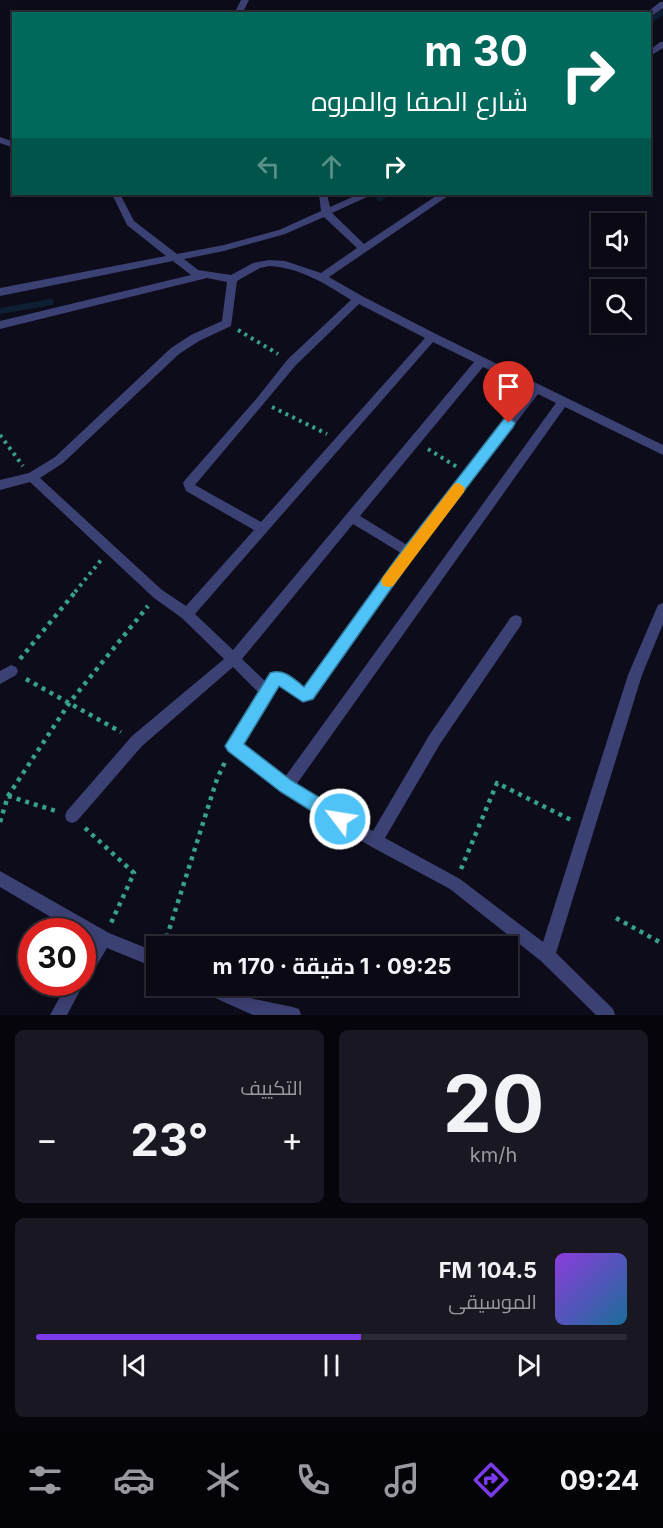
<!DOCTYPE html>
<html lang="ar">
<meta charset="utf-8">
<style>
:root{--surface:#0a0914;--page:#181722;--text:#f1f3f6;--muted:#999aa0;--line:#2a2a34;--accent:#7c3aed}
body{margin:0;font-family:Inter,Cairo,sans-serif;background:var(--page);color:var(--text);direction:rtl;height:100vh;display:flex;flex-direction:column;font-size:22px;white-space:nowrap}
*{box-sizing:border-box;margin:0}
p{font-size:20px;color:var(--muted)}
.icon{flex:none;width:33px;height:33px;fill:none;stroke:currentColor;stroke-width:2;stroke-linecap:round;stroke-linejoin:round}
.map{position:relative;height:1015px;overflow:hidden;direction:ltr}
.sheet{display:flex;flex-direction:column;gap:15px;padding:15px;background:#06050b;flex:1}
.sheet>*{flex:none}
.banner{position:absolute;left:12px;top:12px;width:639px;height:183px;border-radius:0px;box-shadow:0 3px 15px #0003,0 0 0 2px var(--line);direction:rtl;background:#00695c;color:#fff;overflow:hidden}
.controls{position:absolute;left:591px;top:213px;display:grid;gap:12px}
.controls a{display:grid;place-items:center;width:54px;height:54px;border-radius:0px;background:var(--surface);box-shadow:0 3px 15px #0003,0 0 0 2px var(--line);font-size:30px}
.speed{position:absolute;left:18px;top:918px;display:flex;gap:12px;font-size:30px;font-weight:700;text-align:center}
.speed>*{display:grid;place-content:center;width:78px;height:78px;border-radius:50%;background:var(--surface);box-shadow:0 3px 15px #0003,0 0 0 2px var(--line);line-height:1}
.speed .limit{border:9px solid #d22;background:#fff;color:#111}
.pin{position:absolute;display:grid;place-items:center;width:51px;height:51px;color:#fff;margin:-62px -26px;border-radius:50% 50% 50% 0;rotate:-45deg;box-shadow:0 0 6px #0007}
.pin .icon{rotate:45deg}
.me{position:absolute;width:66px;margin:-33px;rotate:301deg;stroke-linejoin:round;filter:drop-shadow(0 0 4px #0008)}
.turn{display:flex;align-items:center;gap:21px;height:126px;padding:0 24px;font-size:27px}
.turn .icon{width:78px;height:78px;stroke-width:2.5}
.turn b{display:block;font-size:42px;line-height:51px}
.lanes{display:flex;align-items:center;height:57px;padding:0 24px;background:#0003;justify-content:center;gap:30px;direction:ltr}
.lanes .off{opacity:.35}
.big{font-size:45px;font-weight:700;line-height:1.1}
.sheet .tile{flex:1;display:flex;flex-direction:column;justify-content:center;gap:9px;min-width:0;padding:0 21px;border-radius:9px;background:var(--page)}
.sheet .dial{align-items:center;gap:0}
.dial b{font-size:78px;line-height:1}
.song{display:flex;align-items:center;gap:18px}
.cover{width:72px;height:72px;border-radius:9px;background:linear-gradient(135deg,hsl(270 70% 55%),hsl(200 70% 35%))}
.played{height:6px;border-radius:3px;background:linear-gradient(90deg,var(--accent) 55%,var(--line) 55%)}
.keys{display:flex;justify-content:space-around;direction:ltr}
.heat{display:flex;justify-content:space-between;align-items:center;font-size:33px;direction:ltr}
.sheet .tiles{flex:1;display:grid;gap:15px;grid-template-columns:1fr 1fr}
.tile:last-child{grid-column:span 2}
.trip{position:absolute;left:146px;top:936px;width:372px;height:60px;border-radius:0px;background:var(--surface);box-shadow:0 3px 15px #0003,0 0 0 2px var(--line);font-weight:700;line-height:60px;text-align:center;direction:rtl}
.menu{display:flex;height:96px;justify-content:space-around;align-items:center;background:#040408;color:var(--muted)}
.menu .icon{width:42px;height:42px}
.menu .selected{color:var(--accent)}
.menu b{font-size:27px;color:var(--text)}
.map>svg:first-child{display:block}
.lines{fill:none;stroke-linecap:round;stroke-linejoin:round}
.stream-far1{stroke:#0d1f33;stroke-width:5}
.stream{stroke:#0d1f33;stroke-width:6}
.path-far1{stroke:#38a08e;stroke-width:4;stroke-dasharray:3 4.5;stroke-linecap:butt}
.path{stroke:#38a08e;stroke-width:4.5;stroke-dasharray:4 5;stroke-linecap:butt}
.minor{fill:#3c4174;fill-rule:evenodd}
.route{fill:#4fc3f7;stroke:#337fa1;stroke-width:1.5}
.slow{fill:#f59e0b}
</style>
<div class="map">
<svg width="663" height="1015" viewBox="0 0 663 1015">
<rect width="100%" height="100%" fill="#0d0c1a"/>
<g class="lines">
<path class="stream-far1" d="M650,21L663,12
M379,199L388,194"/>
<path class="stream" d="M0,311L51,302"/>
<path class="path-far1" d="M238,330L278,354
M272,407L327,434
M0,435L23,466
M428,449L457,467
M75,592L101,560"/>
<path class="path" d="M20,659L76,591
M26,679L121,732
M8,796L56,811
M0,822L8,796L70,702L148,606
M85,828L134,873L111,923
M461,869L497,783L573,821
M616,918L663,944
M164,946L217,779L225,762"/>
<path class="minor" d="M241,0H249L242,14H234Z
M660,2H663V8L652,16L645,14Z
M660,42H663V48L650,56V50Z
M0,137L14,142V148L0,143Z
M112,194H120L134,221L177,254L224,245L279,230L321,211L319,194H327L330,207L359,194H370L369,196L332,213L364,244L439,194H449L448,196L329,277L362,296L436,334L663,445V455L565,407L296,785L373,831L430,734L511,617L516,615L521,617L522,621L521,625L440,744L385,838L460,879L543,942L628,675L658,605L663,603V624L642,675L556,953L613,1009L615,1015H596L541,961L450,889L370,846L281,792L228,751L226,746L228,741L259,693L233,667L142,746L77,821L72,823L67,821L65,816L67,811L132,736L224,659L182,618L154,598L30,482L0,490V480L29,473L55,457L171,348L191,335L222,321L227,282L207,278L0,329V321L191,275L173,261L0,296V288L166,256L127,225ZM324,217L357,248L321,273L285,261L269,260L253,263L231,275L198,270L184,259L224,251L285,234ZM269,266C301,268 324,283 351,300L288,359L257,398L185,480L183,483L186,491L254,530L186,606L162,590L40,478L63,463L179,354L199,341L231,326L237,281L260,268ZM359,304L425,338L261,522L195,485L296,365ZM433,342L474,362L233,650L195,614ZM483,367L529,389L407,545L360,516ZM538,394L556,403L285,777L242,744L278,686L303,701L313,698L413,556ZM353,524L401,553L304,688L281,673L269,676L266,682L242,659Z
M11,665L16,667L18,671L16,675L0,684V671Z
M0,871L109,933L156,952V968L107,948L88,980L85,981L67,1015H50L68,982H82V959L93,942L82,935V932H76L0,887Z
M200,986H225L254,999L293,1007L299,1009L301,1015H253L202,992Z"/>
</g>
<path class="route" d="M509,418L515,423L513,427L414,556L313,699L303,702L279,686L244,744L292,781L345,813L348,819L345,825L340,828L334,825L281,792L228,751L225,746L270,673C284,668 294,679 304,687L404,548L504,419Z"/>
<path class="slow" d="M459,483L465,488L464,492L393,586L388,587L383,586L381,581L383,577L454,484Z"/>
</svg>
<div class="controls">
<a><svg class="icon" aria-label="sound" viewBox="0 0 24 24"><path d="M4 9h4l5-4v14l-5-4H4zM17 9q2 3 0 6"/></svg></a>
<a><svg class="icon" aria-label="search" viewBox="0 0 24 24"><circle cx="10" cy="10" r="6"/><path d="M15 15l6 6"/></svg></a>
</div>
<div class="speed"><div class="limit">30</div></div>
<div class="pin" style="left:509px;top:423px;background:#d93025"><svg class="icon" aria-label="arrive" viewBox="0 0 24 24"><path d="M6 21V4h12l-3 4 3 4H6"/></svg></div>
<svg class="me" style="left:340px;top:819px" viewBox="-20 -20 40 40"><circle r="17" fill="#4fc3f7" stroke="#fff" stroke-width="3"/><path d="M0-11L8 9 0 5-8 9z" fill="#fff"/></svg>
<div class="trip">09:25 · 1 دقيقة · 170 m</div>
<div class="banner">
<div class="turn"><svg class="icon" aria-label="right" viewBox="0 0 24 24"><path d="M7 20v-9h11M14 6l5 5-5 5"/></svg><div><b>30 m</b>شارع الصفا والمروه</div></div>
<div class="lanes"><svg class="icon off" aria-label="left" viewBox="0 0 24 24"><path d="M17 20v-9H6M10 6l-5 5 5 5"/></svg><svg class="icon off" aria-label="ahead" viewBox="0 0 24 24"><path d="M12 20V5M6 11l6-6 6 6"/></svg><svg class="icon" aria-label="right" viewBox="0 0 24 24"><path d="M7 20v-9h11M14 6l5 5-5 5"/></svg></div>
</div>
</div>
<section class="sheet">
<div class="tiles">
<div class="tile dial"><b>20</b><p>km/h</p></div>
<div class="tile"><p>التكييف</p>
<div class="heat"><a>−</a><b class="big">23°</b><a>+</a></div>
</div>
<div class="tile">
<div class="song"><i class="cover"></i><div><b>104.5 FM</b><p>الموسيقى</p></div></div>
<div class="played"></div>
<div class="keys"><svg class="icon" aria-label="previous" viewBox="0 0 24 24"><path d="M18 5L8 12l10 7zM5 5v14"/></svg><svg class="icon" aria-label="pause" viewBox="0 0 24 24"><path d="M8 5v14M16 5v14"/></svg><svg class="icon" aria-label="next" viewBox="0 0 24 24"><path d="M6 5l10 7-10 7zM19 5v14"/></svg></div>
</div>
</div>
</section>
<nav class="menu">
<b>09:24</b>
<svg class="icon selected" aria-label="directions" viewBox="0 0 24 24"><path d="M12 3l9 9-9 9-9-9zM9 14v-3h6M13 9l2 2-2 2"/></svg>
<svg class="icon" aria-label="music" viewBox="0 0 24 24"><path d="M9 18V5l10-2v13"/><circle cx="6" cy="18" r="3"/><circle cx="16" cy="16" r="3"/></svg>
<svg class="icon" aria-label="phone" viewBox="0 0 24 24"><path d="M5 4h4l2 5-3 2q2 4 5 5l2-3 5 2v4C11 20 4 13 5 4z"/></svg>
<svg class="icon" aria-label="climate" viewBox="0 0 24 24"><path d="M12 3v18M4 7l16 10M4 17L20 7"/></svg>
<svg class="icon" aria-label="car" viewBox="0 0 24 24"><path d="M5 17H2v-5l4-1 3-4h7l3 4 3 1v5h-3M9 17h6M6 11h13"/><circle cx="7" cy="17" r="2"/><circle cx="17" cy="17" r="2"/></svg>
<svg class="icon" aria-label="filters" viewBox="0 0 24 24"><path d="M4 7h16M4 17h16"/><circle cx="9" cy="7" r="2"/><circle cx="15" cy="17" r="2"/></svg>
</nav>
